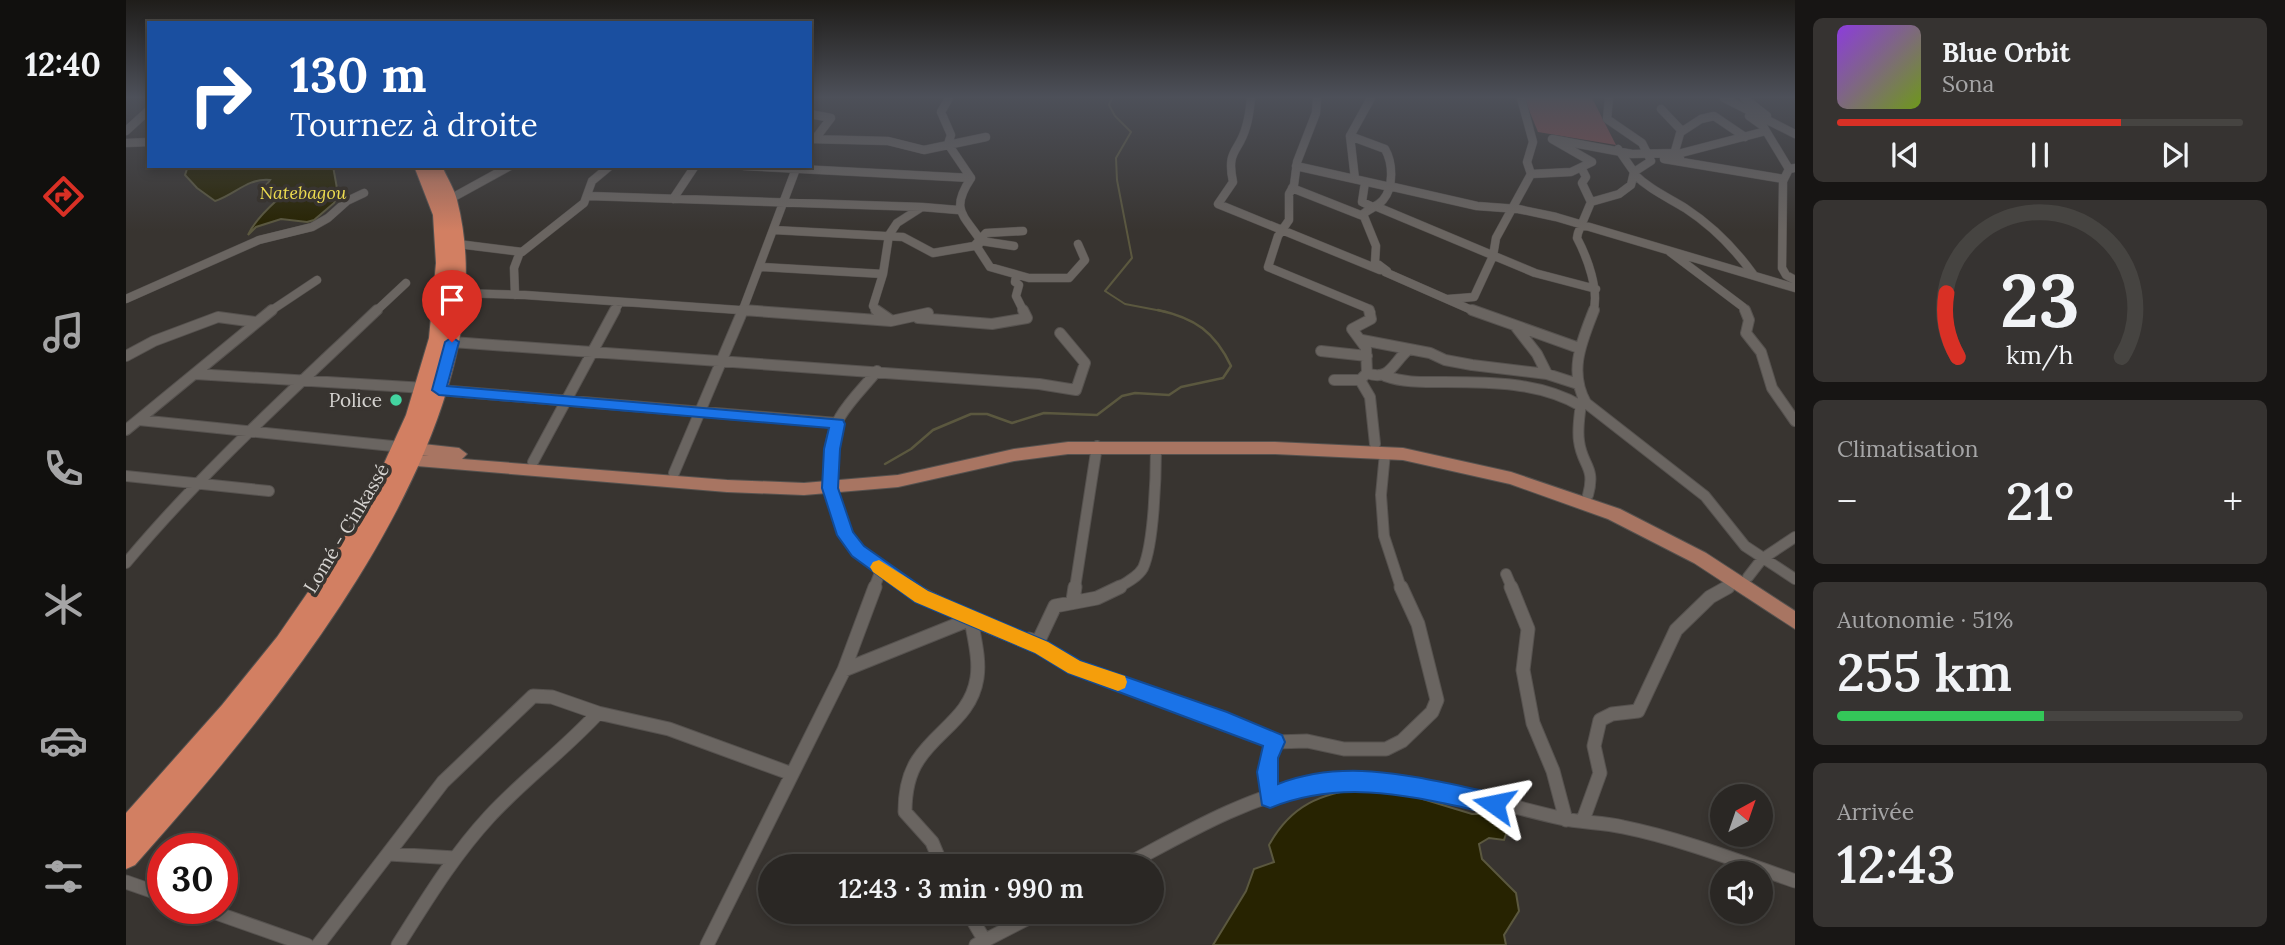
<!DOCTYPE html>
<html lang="fr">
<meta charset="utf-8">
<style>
:root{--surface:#2a2724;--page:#363331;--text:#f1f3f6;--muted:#a5a5a6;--line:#464441;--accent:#d93025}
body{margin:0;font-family:Lora,serif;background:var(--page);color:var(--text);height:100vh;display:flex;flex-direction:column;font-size:26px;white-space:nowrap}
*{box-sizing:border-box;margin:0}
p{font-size:23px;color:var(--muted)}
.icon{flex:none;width:38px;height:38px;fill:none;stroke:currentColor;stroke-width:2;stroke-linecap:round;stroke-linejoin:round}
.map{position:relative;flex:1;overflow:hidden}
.drawer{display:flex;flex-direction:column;gap:18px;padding:18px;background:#171514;width:490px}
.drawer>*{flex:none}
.banner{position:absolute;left:21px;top:21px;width:665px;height:147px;border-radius:0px;box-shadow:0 4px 10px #0003,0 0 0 2px var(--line);background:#1a4fa0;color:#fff;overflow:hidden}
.needle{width:46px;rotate:40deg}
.fabs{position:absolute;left:1584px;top:784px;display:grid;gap:14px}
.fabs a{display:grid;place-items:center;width:63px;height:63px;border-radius:50%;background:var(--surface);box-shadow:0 4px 10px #0003,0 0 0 2px var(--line);font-size:35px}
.speed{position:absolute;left:21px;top:833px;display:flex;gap:14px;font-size:35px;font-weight:700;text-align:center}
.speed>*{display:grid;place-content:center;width:91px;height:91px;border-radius:50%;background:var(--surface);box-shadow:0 4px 10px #0003,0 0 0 2px var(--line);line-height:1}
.speed .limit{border:10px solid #d22;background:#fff;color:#111}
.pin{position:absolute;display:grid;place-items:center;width:60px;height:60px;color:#fff;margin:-72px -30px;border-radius:50% 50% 50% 0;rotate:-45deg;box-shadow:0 0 7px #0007}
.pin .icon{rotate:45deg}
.me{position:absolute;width:77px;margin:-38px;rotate:282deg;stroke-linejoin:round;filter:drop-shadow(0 0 5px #0008)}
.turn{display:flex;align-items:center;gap:24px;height:147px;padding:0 28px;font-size:32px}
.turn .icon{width:91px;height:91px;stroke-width:2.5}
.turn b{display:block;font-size:49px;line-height:60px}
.big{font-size:52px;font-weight:600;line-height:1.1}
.drawer .tile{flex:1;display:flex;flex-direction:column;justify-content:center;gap:10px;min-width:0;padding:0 24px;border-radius:10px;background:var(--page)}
.drawer .dial{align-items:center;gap:0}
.dial svg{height:182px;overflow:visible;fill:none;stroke:var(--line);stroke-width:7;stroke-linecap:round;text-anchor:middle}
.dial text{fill:var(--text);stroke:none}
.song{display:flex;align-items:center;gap:21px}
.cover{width:84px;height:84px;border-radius:10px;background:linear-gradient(135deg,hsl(270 70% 55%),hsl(80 70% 35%))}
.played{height:7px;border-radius:4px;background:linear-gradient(90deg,var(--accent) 70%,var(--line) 70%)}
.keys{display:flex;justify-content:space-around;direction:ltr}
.heat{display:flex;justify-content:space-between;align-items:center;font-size:38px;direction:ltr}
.charge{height:10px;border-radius:5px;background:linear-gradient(90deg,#34c759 51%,var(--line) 0)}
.trip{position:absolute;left:632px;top:854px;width:406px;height:70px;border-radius:35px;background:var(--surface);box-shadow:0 4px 10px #0003,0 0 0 2px var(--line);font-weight:600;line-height:70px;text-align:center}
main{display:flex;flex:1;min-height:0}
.menu{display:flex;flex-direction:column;width:126px;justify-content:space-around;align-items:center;background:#11100e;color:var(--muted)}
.menu .icon{width:49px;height:49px}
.menu .on{color:var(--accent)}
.menu b{font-size:32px;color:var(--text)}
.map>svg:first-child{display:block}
.green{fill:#854a4b}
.water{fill:#272301;stroke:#5b583f;stroke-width:2}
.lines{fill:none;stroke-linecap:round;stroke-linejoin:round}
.stream-far1{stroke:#5b583f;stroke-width:2}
.stream{stroke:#5b583f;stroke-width:2.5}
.street-far2-casing{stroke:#56524f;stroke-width:9}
.street-far1-casing{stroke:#56524f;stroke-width:12}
.street-casing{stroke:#56524f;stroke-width:15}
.primary-casing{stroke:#56524f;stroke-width:2}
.highway-casing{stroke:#56524f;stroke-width:2}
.street-far2{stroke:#6a6561;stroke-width:8}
.street-far1{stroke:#6a6561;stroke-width:10}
.street{stroke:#6a6561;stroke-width:13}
.primary{fill:#a87562;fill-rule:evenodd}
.highway{fill:#d27f62;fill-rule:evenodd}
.route{fill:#1a73e8;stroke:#114b97;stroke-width:2}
.slow{fill:#f59e0b}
.poi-dot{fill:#43d4a0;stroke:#383430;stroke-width:2.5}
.labels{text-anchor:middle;stroke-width:7;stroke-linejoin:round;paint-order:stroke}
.far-water-label{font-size:18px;font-style:italic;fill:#eedd50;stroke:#383430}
.poi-label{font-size:19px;fill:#d5d3d0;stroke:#383430;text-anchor:end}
.street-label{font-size:19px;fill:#d5d3d0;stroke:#383430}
</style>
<main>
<nav class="menu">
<b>12:40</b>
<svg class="icon on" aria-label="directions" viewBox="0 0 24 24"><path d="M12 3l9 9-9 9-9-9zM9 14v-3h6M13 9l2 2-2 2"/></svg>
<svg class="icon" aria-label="music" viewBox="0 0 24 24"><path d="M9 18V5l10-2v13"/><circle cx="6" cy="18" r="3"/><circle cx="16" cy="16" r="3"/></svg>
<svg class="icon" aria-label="phone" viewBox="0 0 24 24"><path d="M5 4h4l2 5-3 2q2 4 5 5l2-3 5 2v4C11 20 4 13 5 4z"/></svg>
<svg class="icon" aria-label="climate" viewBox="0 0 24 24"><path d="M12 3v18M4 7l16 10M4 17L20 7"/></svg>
<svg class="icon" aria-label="car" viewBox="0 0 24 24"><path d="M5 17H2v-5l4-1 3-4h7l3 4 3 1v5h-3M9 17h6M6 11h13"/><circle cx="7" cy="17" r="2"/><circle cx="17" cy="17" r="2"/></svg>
<svg class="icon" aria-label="filters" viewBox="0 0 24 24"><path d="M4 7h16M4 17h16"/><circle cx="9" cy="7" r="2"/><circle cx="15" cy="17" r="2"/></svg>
</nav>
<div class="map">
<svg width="1669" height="945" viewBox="0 0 1669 945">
<rect width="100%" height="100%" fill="#383430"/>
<path class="green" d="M1398,98H1466L1490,145L1412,132Z"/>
<path class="water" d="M62,166H207L212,194L208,203L188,220L181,222L155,219L130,227L122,235C128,222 139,211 150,201L137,196L136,191L144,180C121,178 110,194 89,201L71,188L59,175Z
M1239,788L1290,797L1346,814H1362L1381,831L1378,840L1363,838L1353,844L1356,859L1390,893L1393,911L1378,935L1380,945H1087L1120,891L1128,869L1148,862L1143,845C1165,805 1195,793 1239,788Z"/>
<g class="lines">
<path class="stream-far1" d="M986,98L983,105L989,116L1005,132L990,158L991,180L1006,258L979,291L999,304L1041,312"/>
<path class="stream" d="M759,464L785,449L807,430L845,414H861L886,423L918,413L971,415L996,396L1009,393L1043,395L1055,387L1097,378L1105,366C1089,332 1069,318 1032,310"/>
<defs>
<path id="street-far2" d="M823,98L815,112L825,135L822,144L845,178C824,210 837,214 855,241L851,247L864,267L903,278H943L959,260L952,244
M1125,98C1124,108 1123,118 1120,127C1113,153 1100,149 1107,182L1092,204L1254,270
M1191,98L1190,113L1171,162L1168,185L1163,194V220L1152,236L1142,267L1241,308L1245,312
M1245,98L1224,136L1259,149C1267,163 1268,187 1257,200C1252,206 1243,209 1237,214L1250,246L1249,262L1261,271L1259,272L1350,312
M1395,98L1407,142L1401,162L1405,174
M1598,98L1669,134
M1618,98L1641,116
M1535,109L1555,130L1549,151L1554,158
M684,114L705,118L689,139
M1623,116L1637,126L1663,169
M0,131L23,110
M1555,132L1575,119L1588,116L1619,137
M1224,136L1229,179
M684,139L762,141L798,150L860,137
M0,143L23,142
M1492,149L1508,172
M1544,156L1640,131
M1538,159L1658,179
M618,166L845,178
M1170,166L1264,187
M1669,168L1663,169L1657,181L1656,268L1660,275L1669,280
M1456,169L1460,177L1456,183L1465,202
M1508,174C1523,189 1541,197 1559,208C1585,225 1609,249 1627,274
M1239,182L1236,202L1247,207
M1263,186L1351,206L1392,209L1430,217L1669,288
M1166,188L1237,216
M463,196L796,207
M324,199L384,166
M547,199L569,166
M1249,206L1409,273L1470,289
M648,230L777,237L807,253L848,246L860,233L897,231
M855,241L888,246
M332,244L396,252L458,203L466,181L484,166
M1544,252L1617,307L1619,312
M634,267L757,274L763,235L771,223L796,207L832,210
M890,276L889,282L893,285L890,296L898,312
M332,293L399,295L642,312
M389,295L388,268L394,252
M0,299L133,240L186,227L202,218L221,201L238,193
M1322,299L1348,297L1367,256L1370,238L1405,174L1445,172L1466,162L1426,139L1506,154L1551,153
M143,312L191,280
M249,312L280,283
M488,312L494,302
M616,312L671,166
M752,312L747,306L757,274
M1467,312C1474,291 1461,257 1451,238L1452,233L1465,202L1493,194L1505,185L1508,172L1525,161L1516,143L1481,119L1483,98"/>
<path id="street-far1" d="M617,310L765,321L802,313
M750,310L763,319
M1243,310L1245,319L1226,329L1240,348L1241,373L1234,380L1244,397L1249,444
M1346,310L1453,348
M1468,310C1456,341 1442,371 1460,403L1579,496L1619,546L1669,579
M1619,310L1623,320L1620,333L1635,352L1646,388L1669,421
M792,318L866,324L901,318L897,310
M1390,327L1411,354L1421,374
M1236,340L1304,353L1319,360L1346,365L1421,374L1452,384
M326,342L913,384L950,390L959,363L934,333
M1195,351L1241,356
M0,356L28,341L92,317L129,322
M1241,373C1264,382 1267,362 1283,349
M69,374L299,388
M1259,376C1279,383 1297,382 1318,382C1364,382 1414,382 1455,406
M1208,380H1234
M313,390L711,423
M1455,402C1454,415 1451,428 1453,441C1456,466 1470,466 1462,495
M13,420L276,447
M0,430L146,310
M1259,453L1255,495L1258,536L1275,588
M407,462L489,310
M548,473L617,310
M0,476L143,491
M0,563C76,472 165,392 251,310
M755,570L784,588
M1380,574L1386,588
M1622,577L1636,559L1669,537
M748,588L755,570C744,561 731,553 723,541C702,508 695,452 714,417C724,400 739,386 751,371
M949,588L971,446
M991,588C1000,583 1012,577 1017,568C1028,544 1030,475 1030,447
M1599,588L1611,581"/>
<path id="street" d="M781,587L848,621
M1385,587L1402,629L1397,670L1407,723L1427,771L1440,820
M947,600L949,587
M903,639L912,642L929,606L971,598L994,587
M718,670L845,619L915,648L949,667L1084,715L1149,742L1181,741L1218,749H1260L1276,741L1306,712L1311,700L1292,624L1275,587
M1144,798L1142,769L1149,742
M1457,820L1474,773L1468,746L1474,720L1486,714L1512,711L1550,630L1584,597L1602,587
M263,854L329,858
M816,866L806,842L779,812C779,794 782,775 792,760C811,730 845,717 851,678C854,659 848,638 845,619
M998,866C1058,834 1120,797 1188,784C1268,769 1356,800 1434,818C1454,823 1476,822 1497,827C1556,839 1612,861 1669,881
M0,882L37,895
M76,908L181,945
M842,912L859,941
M192,945L317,782L407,696L426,697L472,713L543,729L666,774
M272,945C300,901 327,856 363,817C397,780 438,750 472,713
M581,945L718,670L749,587
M850,945L914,912"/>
<path id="primary" d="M279,442L333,448L341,454L336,459L601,480L678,483L772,475L888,449L942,442H1149L1277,448L1385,472L1494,509L1580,553L1669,611V629L1568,563L1482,519L1384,484L1277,460L1149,454H942L888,461L772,487L678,495L601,492L267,464L265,460L273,454L303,456L274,452L271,448Z"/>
<path id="highway" d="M288,166L303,169L302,166H316C321,178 328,188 331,200C389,425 148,709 9,865L0,869V813L96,705L151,637L202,563L246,490L280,415L303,338L310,263L307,215Z"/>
</defs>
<use href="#street-far2" class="street-far2-casing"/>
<use href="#street-far1" class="street-far1-casing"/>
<use href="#street" class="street-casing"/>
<use href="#primary" class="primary-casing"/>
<use href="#highway" class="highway-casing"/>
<use href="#street-far2" class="street-far2"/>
<use href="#street-far1" class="street-far1"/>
<use href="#street" class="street"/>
<use href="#primary" class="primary"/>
<use href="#highway" class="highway"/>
</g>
<linearGradient id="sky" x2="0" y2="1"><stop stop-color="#1f1d1a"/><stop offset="0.42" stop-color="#4d5059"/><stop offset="1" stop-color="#4d5059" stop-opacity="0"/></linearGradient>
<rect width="1669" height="231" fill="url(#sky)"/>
<path class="route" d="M326,337L333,342L321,386L717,420L719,424L714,449L712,488L727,532L738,546L802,591L922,642L955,661L1101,712L1156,735L1159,742L1152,758V784C1223,756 1298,779 1368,793L1375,796L1379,804L1375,811L1368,814C1290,798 1221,777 1144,808L1136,805L1131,772L1137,746L942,673L909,653L789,602L726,556L711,535L696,488L698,449L703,428L313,395L306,390L319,342Z"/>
<path class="slow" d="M753,560L802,591L922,642L954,661L999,676L1001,682L999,688L992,691L942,673L909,653L789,602L747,572L744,567L747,562Z"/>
<circle class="poi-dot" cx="270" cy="400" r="7"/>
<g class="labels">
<g class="far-water-label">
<text x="177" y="199">Natebagou</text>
</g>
<g class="poi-label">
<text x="256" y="407">Police</text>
</g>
<g class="street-label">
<text transform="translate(220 528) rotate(-59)" y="7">Lomé - Cinkassé</text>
</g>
</g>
</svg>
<div class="fabs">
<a><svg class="needle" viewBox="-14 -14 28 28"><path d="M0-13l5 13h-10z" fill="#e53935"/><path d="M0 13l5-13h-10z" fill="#a5a5a6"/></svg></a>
<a><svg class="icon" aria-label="sound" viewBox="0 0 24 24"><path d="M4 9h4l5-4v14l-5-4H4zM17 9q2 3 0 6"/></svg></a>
</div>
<div class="speed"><div class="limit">30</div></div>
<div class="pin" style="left:326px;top:342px;background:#d93025"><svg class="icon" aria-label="arrive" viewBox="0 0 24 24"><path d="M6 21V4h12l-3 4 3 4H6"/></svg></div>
<svg class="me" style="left:1368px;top:804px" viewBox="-20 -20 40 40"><path d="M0-17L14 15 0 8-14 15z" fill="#1a73e8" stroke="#fff" stroke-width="4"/></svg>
<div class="trip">12:43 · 3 min · 990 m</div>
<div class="banner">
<div class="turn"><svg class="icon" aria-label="right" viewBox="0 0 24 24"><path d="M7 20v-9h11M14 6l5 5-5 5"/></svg><div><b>130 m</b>Tournez à droite</div></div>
</div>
</div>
<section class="drawer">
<div class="tile">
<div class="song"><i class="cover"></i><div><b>Blue Orbit</b><p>Sona</p></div></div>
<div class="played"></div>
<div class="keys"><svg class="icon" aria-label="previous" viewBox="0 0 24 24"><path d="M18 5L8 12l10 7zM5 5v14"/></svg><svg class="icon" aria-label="pause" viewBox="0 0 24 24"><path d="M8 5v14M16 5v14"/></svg><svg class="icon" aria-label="next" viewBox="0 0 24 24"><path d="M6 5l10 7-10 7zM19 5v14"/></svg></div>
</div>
<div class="tile dial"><svg viewBox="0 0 100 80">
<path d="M14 69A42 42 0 1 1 86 69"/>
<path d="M14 69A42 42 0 0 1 9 41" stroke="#d93025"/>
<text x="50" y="56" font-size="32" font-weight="700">23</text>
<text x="50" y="72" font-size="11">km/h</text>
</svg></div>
<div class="tile"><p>Climatisation</p>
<div class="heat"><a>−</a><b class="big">21°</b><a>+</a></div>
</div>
<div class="tile"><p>Autonomie · 51%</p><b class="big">255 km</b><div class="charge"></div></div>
<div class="tile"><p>Arrivée</p><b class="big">12:43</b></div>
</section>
</main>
